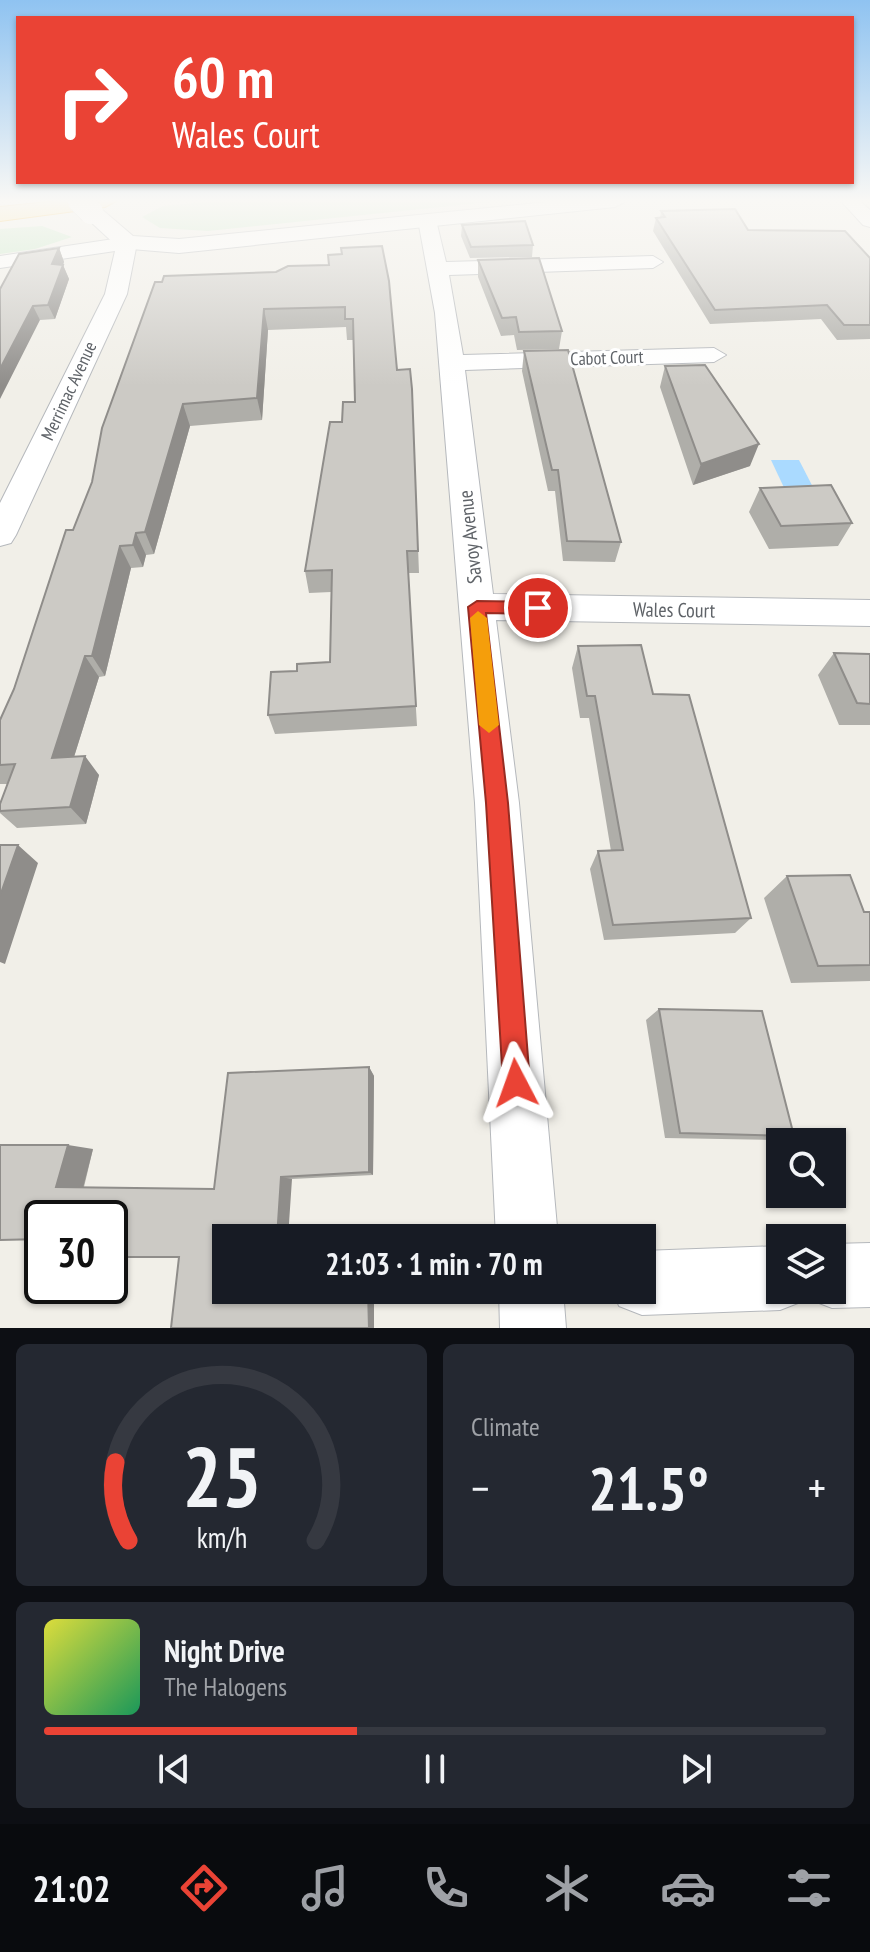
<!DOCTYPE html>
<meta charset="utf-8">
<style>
:root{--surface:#171b24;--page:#242831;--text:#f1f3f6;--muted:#9ea1a6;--line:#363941;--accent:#ea4335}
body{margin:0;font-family:"PT Sans Narrow",sans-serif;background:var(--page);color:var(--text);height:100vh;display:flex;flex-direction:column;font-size:30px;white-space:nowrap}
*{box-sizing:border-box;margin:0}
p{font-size:26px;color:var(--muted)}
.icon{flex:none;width:44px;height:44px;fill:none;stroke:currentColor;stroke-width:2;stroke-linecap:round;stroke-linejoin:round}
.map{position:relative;height:1328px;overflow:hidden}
.details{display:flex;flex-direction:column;gap:16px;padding:16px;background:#0d0f14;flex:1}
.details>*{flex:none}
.banner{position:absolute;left:16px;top:16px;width:838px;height:168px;border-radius:0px;box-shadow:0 2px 6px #0004;background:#ea4335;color:#fff;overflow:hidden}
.controls{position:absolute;left:766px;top:1128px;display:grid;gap:16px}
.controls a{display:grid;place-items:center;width:80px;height:80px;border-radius:0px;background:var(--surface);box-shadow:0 2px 6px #0004;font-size:40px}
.speed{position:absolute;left:24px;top:1200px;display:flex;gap:16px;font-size:40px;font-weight:700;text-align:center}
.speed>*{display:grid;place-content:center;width:104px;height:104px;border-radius:50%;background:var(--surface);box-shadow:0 2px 6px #0004;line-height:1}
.speed .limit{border:4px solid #111;border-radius:12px;background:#fff;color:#111}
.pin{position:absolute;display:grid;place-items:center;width:68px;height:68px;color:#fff;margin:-34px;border:4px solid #fff;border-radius:50%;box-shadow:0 2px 8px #0007}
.me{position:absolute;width:88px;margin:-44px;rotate:356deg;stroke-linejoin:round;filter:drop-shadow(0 0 6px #0008)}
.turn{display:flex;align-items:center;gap:28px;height:168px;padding:0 24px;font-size:36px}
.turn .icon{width:104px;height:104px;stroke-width:2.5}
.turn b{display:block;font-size:56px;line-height:68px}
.big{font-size:60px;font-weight:800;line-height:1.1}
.details .card{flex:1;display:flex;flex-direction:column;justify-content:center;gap:12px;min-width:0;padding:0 28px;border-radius:12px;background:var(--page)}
.details .dial{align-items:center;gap:0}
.dial svg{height:208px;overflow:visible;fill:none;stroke:var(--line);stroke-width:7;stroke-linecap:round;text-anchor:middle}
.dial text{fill:var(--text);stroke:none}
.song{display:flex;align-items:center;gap:24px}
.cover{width:96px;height:96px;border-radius:12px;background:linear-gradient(135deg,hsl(60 70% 55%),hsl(150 70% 35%))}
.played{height:8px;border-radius:4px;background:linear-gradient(90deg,var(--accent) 40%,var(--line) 40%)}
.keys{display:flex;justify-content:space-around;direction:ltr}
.heat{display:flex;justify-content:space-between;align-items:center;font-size:44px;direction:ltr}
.details .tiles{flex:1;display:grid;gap:16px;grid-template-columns:1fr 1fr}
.card:last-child{grid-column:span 2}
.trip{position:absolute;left:212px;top:1224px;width:444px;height:80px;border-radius:0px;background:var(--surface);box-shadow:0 2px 6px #0004;font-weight:800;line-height:80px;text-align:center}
.tab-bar{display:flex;height:128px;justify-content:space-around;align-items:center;background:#090b0e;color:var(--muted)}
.tab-bar .icon{width:56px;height:56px}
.tab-bar .current{color:var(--accent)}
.tab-bar b{font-size:36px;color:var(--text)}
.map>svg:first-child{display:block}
.green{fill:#c5e8c5}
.water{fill:#aadaff}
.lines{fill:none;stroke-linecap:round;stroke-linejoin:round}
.minor-casing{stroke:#b5b8bc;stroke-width:2}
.tertiary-casing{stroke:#b5b8bc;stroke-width:2}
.motorway-casing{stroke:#f9ab00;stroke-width:2}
.minor{fill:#fff;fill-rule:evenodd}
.tertiary{fill:#fff;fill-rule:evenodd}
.motorway{fill:#fde293;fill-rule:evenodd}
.tertiary-bridge-casing{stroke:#b5b8bc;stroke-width:25;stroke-linecap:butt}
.tertiary-bridge{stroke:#fff;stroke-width:24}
.wall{fill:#afaea9}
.shaded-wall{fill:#8f8d8a}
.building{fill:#cccac5;stroke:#8f8d8a;stroke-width:2}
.route{fill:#ea4335;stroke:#982c22;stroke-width:2}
.slow{fill:#f59e0b}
.labels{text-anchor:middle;stroke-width:6;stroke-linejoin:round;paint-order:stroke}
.far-street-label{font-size:18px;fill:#5f6368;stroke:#fff}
.street-label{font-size:20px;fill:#5f6368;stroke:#fff}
</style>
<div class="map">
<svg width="870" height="1328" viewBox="0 0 870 1328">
<rect width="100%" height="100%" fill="#f1efe8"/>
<path class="green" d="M216,201H499L208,231L160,228L142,217L163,206Z
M42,226L72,237L35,249L0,254V229Z"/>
<path class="water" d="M771,460H799L817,495L787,494Z"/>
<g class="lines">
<defs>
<path id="minor" d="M841,201H860L870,210V227L863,225Z
M427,214L436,220L446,262L653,256L663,262L653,268L449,275L463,355L714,348L726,355L714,362L465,370L493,594L870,600V626L496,620L519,803L558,1238H496L475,803L435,313L418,220Z
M127,237L137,243L127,294L16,535L11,543L0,546V503L105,294L115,251L0,268V256Z
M870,1243V1307L832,1308L809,1299L806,1292L803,1301L780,1310L642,1315L619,1306L613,1290H642V1251L780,1246V1290H832V1244Z
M499,1290H563L566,1328H500Z"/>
<path id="tertiary" d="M558,201H626L615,207L179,253L119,248L80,212L83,207H99L133,236L179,239Z"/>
<path id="motorway" d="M57,201H116L105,207L0,221V207Z"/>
</defs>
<use href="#minor" class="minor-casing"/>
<use href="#tertiary" class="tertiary-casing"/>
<use href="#motorway" class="motorway-casing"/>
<use href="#minor" class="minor"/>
<use href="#tertiary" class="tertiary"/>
<use href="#motorway" class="motorway"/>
<defs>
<path id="tertiary-bridge" d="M80,201L91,212"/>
</defs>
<use href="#tertiary-bridge" class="tertiary-bridge-casing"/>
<use href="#tertiary-bridge" class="tertiary-bridge"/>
</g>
<path class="wall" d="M661,211L870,258V339L837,340L821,319L710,324L653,231L656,218H660Z
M462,225L533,245L532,257L470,258L461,236Z
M59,248L64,262L63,265L69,279L55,319L40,320L0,289Z
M478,260L562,331L559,349L517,350L514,335L501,336L478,277Z
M329,265L397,370L412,389L419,573H408L417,726L275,734L268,715L297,671L330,662L331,592L309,593L305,571L342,422L355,402L353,340H347L346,327L268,330L262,420L190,426L154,554L146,555L143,567L131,568L105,676L99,677L74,757L99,775L86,824L17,828L0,813V804L7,784H0V720L14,689L73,530L276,272Z
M524,351L621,542L615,562L563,561L555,491H548L522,371Z
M665,366L750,466L693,485L660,387Z
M760,488L852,523L838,546L769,549L749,512Z
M578,646L653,694L751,918L735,933L604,940L590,869L598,851H611L589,718H580L572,668Z
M834,653L870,654V725H839L818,675Z
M787,876L864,912H870V981L791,983L764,898Z
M659,1009L794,1136L772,1140L665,1138L646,1020Z
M369,1067L374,1076L373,1175L292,1179L226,1290H374V1328H171L179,1257L110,1218H42L93,1149L84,1187L214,1189Z"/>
<path class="shaded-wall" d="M59,248L64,262L57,278L52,264Z
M63,265L69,279L55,319L48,305Z
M33,306L40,320L0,399V369Z
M264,309L268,330L262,420L257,398Z
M183,404L190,426L154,554L145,532Z
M759,444L750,466L693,485L701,464Z
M136,533L146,555L143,567L133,545Z
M120,546L131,568L105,676L92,656Z
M85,656L99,677L68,776L52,758Z
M85,756L99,775L86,824L70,807Z
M18,845L38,863L5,964L0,962V896Z
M369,1067L374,1076L373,1175L369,1172Z
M68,1145L93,1149L83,1188L56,1187Z
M281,1177L292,1179L288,1238H277Z
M368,1290H374V1328H369Z"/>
<path class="building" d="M735,209L748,230L845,231L870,258V325H844L827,305L715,310L656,218L665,217L661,211Z
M525,221L533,245L471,247L462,225Z
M382,246L389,281L397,370L410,369L412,389L418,551H407L416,706L268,715L271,672L297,671V664L330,662L332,570L305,571L330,422H342L343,402H355L353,319H345V307L264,309L257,398L183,404L145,532L136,533L133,545L120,546L92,656H85L52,758L85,756L70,807L0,811V804L15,764L0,765V720L14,689L66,530H73L92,482L102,428L155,282H162L164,276L276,272L288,266L329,265L328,255L342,254L341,248Z
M59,248L52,264L63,265L48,305L33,306L0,369V289L19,254Z
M539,258L562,331L519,332L516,317L502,318L478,260Z
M568,350L621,542L567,541L558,470H552L524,351Z
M705,365L759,444L701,464L665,366Z
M831,485L852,523L781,526L760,488Z
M641,645L653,694L689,695L751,918L613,925L598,851L623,850L595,696H587L578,646Z
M834,653L870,654V704L857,703Z
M0,845H18L0,896Z
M850,875L864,912H870V965L818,966L787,876Z
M659,1009L762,1011L794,1136L680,1133Z
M369,1067V1172L281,1177L277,1238H226V1290H368L369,1328H171L179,1257H110V1218H42V1239L0,1240V1145H68L56,1187L214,1189L228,1073Z"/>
<linearGradient id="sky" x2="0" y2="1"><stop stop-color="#8fc3f1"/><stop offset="0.52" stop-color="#f9f8f5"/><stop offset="1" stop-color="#f9f8f5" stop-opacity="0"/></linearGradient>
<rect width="870" height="386" fill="url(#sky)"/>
<path class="route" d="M477,601L538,602L546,608L538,614L486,613L508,803L530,1083L526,1092L516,1096L507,1092L503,1083L486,803L468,607Z"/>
<path class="slow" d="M478,611L487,618L499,725L489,733L479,725L470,618Z"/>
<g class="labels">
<g class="far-street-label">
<text transform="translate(607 358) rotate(-2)" y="6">Cabot Court</text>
<text transform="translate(69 391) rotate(-65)" y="6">Merrimac Avenue</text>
</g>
<g class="street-label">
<text transform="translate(470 537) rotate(-96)" y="7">Savoy Avenue</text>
<text transform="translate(674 610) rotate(1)" y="7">Wales Court</text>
</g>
</g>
</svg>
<div class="controls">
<a><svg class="icon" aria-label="search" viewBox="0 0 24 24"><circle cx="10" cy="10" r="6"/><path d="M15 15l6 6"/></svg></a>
<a><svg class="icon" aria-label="layers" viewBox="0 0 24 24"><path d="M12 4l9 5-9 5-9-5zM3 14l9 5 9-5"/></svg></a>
</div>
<div class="speed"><div class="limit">30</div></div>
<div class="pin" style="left:538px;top:608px;background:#d93025"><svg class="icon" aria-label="arrive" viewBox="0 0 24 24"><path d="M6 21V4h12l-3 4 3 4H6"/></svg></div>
<svg class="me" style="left:516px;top:1083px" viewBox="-20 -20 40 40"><path d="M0-17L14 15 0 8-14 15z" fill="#ea4335" stroke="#fff" stroke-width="4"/></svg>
<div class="trip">21:03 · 1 min · 70 m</div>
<div class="banner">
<div class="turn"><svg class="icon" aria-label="right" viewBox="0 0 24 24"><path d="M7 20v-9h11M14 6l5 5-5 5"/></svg><div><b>60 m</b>Wales Court</div></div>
</div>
</div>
<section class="details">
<div class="tiles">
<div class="card dial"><svg viewBox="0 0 100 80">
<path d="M14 69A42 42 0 1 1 86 69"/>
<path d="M14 69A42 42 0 0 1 9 39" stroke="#ea4335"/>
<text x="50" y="56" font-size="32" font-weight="700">25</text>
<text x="50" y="72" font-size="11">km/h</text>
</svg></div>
<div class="card"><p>Climate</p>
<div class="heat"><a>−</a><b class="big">21.5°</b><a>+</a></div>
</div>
<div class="card">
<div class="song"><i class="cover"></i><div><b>Night Drive</b><p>The Halogens</p></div></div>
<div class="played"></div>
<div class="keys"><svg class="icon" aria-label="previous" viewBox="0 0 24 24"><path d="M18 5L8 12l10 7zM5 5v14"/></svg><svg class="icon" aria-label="pause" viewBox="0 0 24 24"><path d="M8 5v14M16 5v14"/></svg><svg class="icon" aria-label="next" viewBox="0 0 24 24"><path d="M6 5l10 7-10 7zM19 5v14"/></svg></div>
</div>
</div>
</section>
<nav class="tab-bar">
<b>21:02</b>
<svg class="icon current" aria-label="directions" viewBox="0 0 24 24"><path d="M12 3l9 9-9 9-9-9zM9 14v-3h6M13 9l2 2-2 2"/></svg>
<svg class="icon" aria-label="music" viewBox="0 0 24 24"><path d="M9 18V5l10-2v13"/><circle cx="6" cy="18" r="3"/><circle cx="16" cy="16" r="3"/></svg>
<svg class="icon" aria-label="phone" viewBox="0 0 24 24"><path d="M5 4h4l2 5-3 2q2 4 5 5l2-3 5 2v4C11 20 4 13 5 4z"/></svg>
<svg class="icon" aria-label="climate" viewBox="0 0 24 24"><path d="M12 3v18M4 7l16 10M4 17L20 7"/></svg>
<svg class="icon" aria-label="car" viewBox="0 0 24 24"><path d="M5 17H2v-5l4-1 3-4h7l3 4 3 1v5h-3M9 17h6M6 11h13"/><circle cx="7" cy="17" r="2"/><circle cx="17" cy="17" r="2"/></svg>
<svg class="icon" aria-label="filters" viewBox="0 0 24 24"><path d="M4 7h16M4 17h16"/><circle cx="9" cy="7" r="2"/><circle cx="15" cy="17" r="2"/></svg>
</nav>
